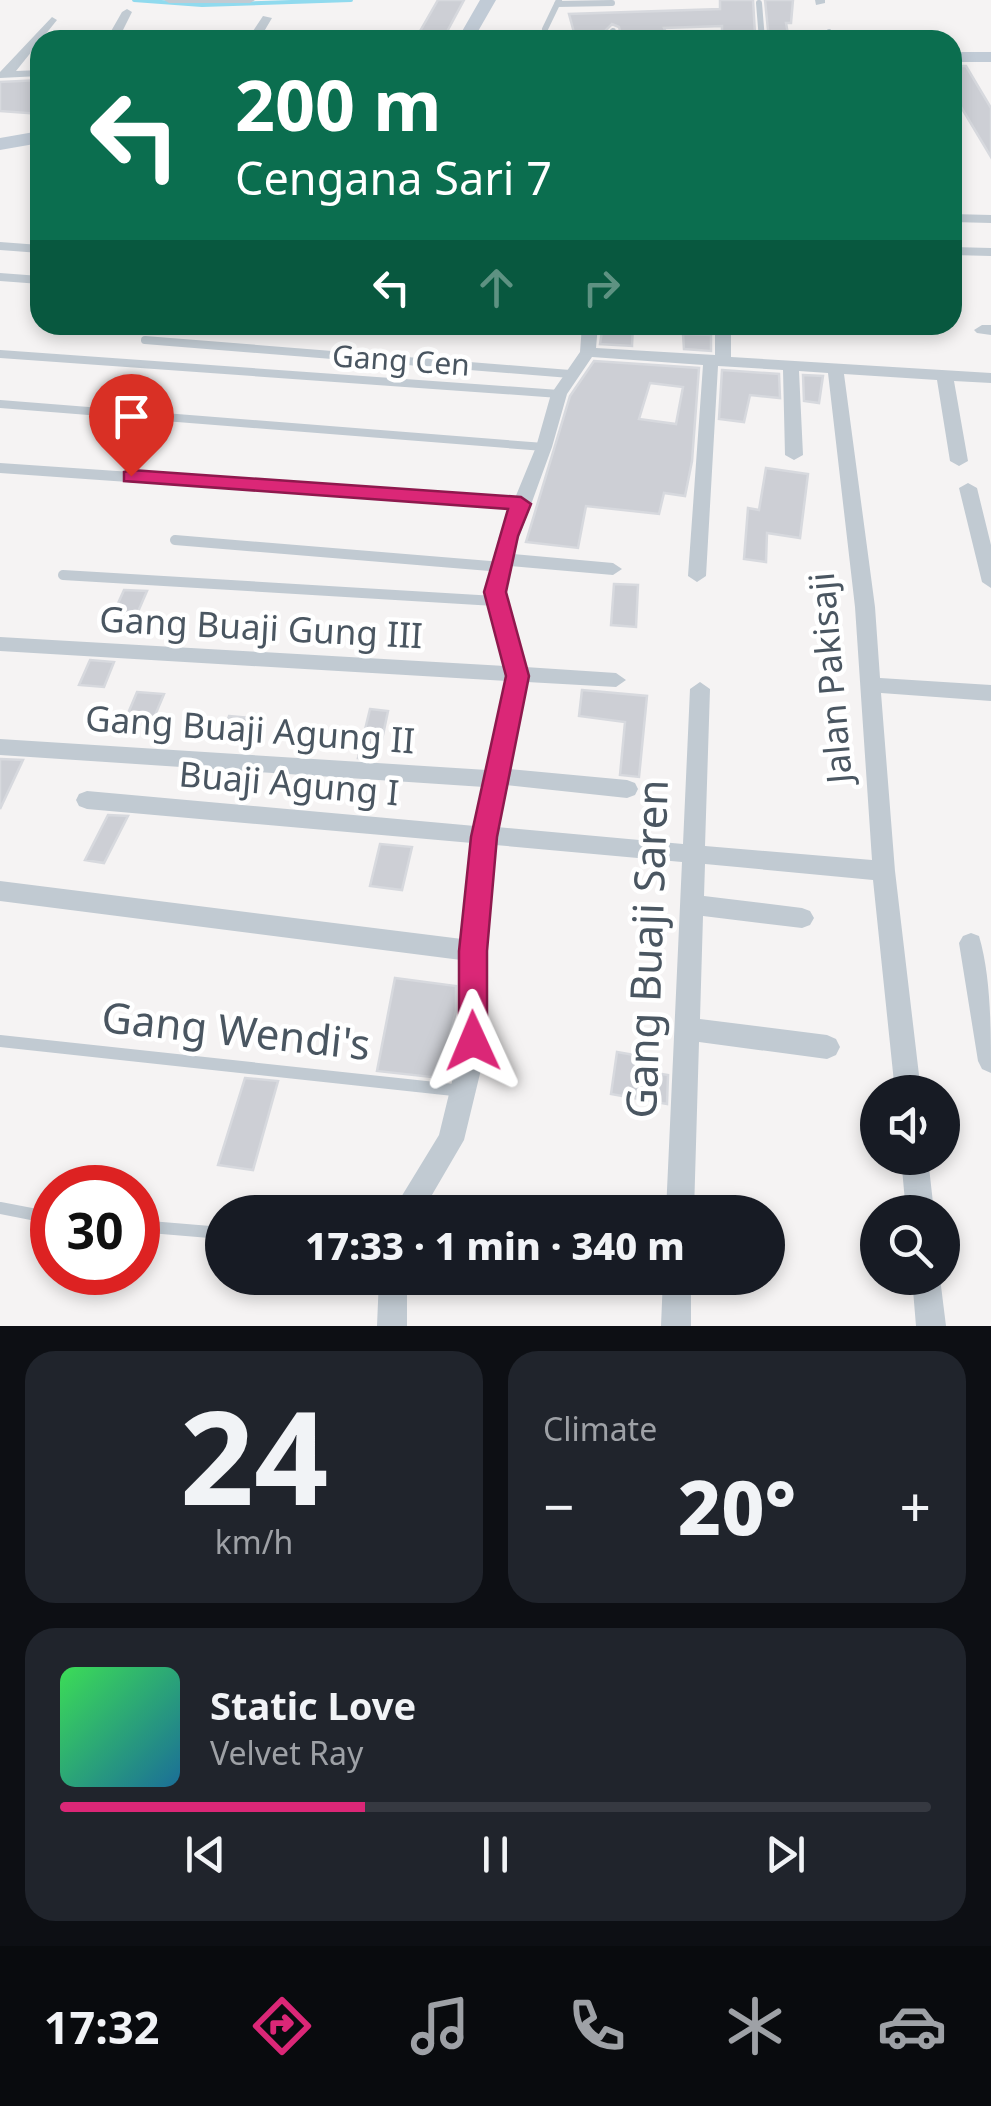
<!DOCTYPE html>
<meta charset="utf-8">
<style>
:root{--surface:#171b24;--page:#20242c;--text:#f1f3f6;--muted:#9ea1a6;--line:#363941;--accent:#db2777}
body{margin:0;font-family:"Noto Sans",sans-serif;background:var(--page);color:var(--text);height:100vh;display:flex;flex-direction:column;font-size:38px;white-space:nowrap}
*{box-sizing:border-box;margin:0}
p{font-size:32px;color:var(--muted)}
.icon{flex:none;width:55px;height:55px;fill:none;stroke:currentColor;stroke-width:2;stroke-linecap:round;stroke-linejoin:round}
.map{position:relative;height:1326px;overflow:hidden}
.sheet{display:flex;flex-direction:column;gap:25px;padding:25px;background:#0d0f14;flex:1}
.sheet>*{flex:none}
.guide{position:absolute;left:30px;top:30px;width:932px;height:305px;border-radius:30px;box-shadow:0 5px 15px #0003;background:#0b6e4f;color:#fff;overflow:hidden}
.fabs{position:absolute;left:860px;top:1075px;display:grid;gap:20px}
.fabs a{display:grid;place-items:center;width:100px;height:100px;border-radius:50%;background:var(--surface);box-shadow:0 5px 15px #0003;font-size:50px}
.speed{position:absolute;left:30px;top:1165px;display:flex;gap:20px;font-size:50px;font-weight:700;text-align:center}
.speed>*{display:grid;place-content:center;width:130px;height:130px;border-radius:50%;background:var(--surface);box-shadow:0 5px 15px #0003;line-height:1}
.speed .limit{border:15px solid #d22;background:#fff;color:#111}
.pin{position:absolute;display:grid;place-items:center;width:85px;height:85px;color:#fff;margin:-102px -42px;border-radius:50% 50% 50% 0;rotate:-45deg;box-shadow:0 0 10px #0007}
.pin .icon{rotate:45deg}
.me{position:absolute;width:110px;margin:-55px;rotate:359deg;stroke-linejoin:round;filter:drop-shadow(0 0 8px #0008)}
.turn{display:flex;align-items:center;gap:35px;height:210px;padding:0 40px;font-size:45px}
.turn .icon{width:130px;height:130px;stroke-width:2.5}
.turn b{display:block;font-size:70px;line-height:85px}
.lanes{display:flex;align-items:center;height:95px;padding:0 40px;background:#0003;justify-content:center;gap:50px;direction:ltr}
.lanes .off{opacity:.35}
.big{font-size:75px;font-weight:800;line-height:1.1}
.sheet .tile{flex:1;display:flex;flex-direction:column;justify-content:center;gap:15px;min-width:0;padding:0 35px;border-radius:30px;background:var(--page)}
.sheet .dial{align-items:center;gap:0}
.dial b{font-size:130px;line-height:1}
.song{display:flex;align-items:center;gap:30px}
.cover{width:120px;height:120px;border-radius:15px;background:linear-gradient(135deg,hsl(130 70% 55%),hsl(200 70% 35%))}
.played{height:10px;border-radius:5px;background:linear-gradient(90deg,var(--accent) 35%,var(--line) 35%)}
.keys{display:flex;justify-content:space-around;direction:ltr}
.heat{display:flex;justify-content:space-between;align-items:center;font-size:55px;direction:ltr}
.sheet .tiles{flex:1;display:grid;gap:25px;grid-template-columns:1fr 1fr}
.tile:last-child{grid-column:span 2}
.trip{position:absolute;left:205px;top:1195px;width:580px;height:100px;border-radius:50px;background:var(--surface);box-shadow:0 5px 15px #0003;font-weight:800;line-height:100px;text-align:center}
.tabs{display:flex;height:160px;justify-content:space-around;align-items:center;background:#090b0e;color:var(--muted)}
.tabs .icon{width:70px;height:70px}
.tabs .on{color:var(--accent)}
.tabs b{font-size:45px;color:var(--text)}
.map>svg:first-child{display:block}
.lines{fill:none;stroke-linecap:round;stroke-linejoin:round}
.stream{stroke:#90daee;stroke-width:4}
.building{fill:#cdcfd5;stroke:#d7d9de;stroke-width:2.5;fill-rule:evenodd}
.service-far3{stroke:#c1cad2;stroke-width:6}
.service-far2{stroke:#c1cad2;stroke-width:8}
.service-far1{stroke:#c1cad2;stroke-width:10}
.service{stroke:#c1cad2;stroke-width:12}
.minor{fill:#c1cad2;fill-rule:evenodd}
.secondary{fill:#c1cbd6;fill-rule:evenodd}
.route{fill:#db2777;stroke:#8e194d;stroke-width:2.5}
.labels{text-anchor:middle;stroke-width:9;stroke-linejoin:round;paint-order:stroke}
.far-street-label{font-size:30px;fill:#4a5661;stroke:#fff}
.street-label{font-size:35px;fill:#4a5661;stroke:#fff}
.near-street-label{font-size:42px;fill:#4a5661;stroke:#fff}
</style>
<div class="map">
<svg width="991" height="1326" viewBox="0 0 991 1326">
<rect width="100%" height="100%" fill="#f5f3f3"/>
<g class="lines">
<path class="stream" d="M134,0L202,5L351,0"/>
</g>
<path class="building" d="M438,0H464L443,39L415,40Z
M720,0H753L755,34L722,33V26L664,28L669,40H622L619,27L612,24L606,30L608,40H576L569,14L720,9Z
M765,0H793L791,23H786L789,40H769Z
M952,66H966L991,108V157L952,92Z
M40,80V114L0,111V82Z
M603,325H633L632,346L600,344Z
M683,334L711,335V351L684,349Z
M594,361L699,368L692,461L685,496L664,493L659,514L586,506L578,548L526,542L570,396ZM650,383L683,387L676,424L639,419Z
M722,370L779,374L780,398L750,395L744,422L719,419Z
M803,375L823,376L819,403L804,401Z
M766,468L808,474L800,538L767,533L766,562L744,559L748,508L759,510Z
M614,584L638,585L636,627L611,625Z
M124,590L147,591L134,621L111,619Z
M90,660L114,662L104,687L79,685Z
M582,690L647,696L639,777L620,775L625,722L579,716Z
M137,692L164,694L151,725L124,723Z
M370,709L388,711L378,759L358,758Z
M229,716L252,718L243,743L220,741Z
M0,759L23,760L0,809Z
M108,815L128,816L104,863L85,860Z
M380,844L412,847L402,890L370,886Z
M395,978L456,986V1011L446,1051H454L449,1079L377,1071Z
M617,1052L652,1058L650,1072L668,1075L667,1104L611,1094Z
M245,1078L278,1081L253,1170L218,1165Z"/>
<g class="lines">
<path class="service-far3" d="M759,3L762,40
M557,4L612,3
M545,29L559,0
M613,31L615,40
M829,32L832,40
M302,40L305,34"/>
<path class="service-far2" d="M145,340L570,374
M0,354L559,394
M0,404L544,447"/>
<path class="service-far1" d="M175,540L502,567
M63,575L495,601"/>
<path class="service" d="M0,1041L463,1091
M0,1208L52,1218
M138,1226L222,1233"/>
<path class="minor" d="M164,0H255L250,3H169Z
M815,0H825V3L816,5Z
M127,9L132,12L118,40H106L122,12Z
M263,16L272,18L259,40H247Z
M52,17L57,20L16,71L40,70V76L0,78V72Z
M952,214L991,215V223L952,222Z
M0,242L40,245V253L0,250Z
M952,247L991,248V256L952,255Z
M0,273L40,276V284L0,281Z
M582,325H598L596,348L715,355V325H731V357L991,373V383L954,381L968,461L959,466L950,461L937,380L844,374L875,607L880,678L991,685V701L881,693L895,871L921,1092H895L873,880L705,864L704,896L802,908L810,911L814,918L810,925L802,928L703,916L700,1019L827,1035L836,1039L840,1047L836,1055L827,1059L699,1042L694,1212H666L682,862L495,845L485,951L484,1057L464,1140L422,1212H392L439,1135L458,1057L461,960L0,901V881L462,939L472,843L87,809L79,806L76,800L79,794L87,791L475,826L484,787L0,755V739L487,770L507,681L0,651V637L505,666L486,592L499,537L510,509L0,473V463L515,498L536,447L551,394L580,352ZM592,357L703,365L688,576L697,582L706,576L718,366L783,370L785,455L794,460L803,455L799,371L828,373L855,607L872,860L705,846L710,689L700,682L690,689L683,844L497,827L506,785L627,798L635,795L638,789L635,783L627,780L509,769L527,682L616,687L626,680L616,673L525,667L504,592L510,566L613,575L622,569L613,563L513,554L552,447L567,394Z
M982,325H991V335L977,333L974,330Z
M968,483L977,488L991,545V588L982,582L959,488Z
M971,933L979,936C991,976 991,1030 991,1073L982,1069L978,1061L959,943L963,936Z
M901,1158H928L934,1212H906Z
M379,1278H407V1326H377Z
M663,1278H691V1326H661Z
M912,1278H940L946,1326H916Z"/>
<path class="secondary" d="M480,0H496L473,40H457Z
M952,52H991V62H952Z
M40,131V143L0,150V138Z"/>
</g>
<path class="route" d="M131,470L521,497L531,504L518,536L506,592L529,676L497,837L487,951V1041L483,1050L473,1054L463,1050L459,1041V951L471,837L506,676L484,592L508,509L124,481V472Z"/>
<g class="labels">
<g class="far-street-label">
<text transform="translate(401 361) rotate(4)" y="10">Gang Cen</text>
</g>
<g class="street-label">
<text transform="translate(261 628) rotate(3)" y="12">Gang Buaji Gung III</text>
<text transform="translate(831 678) rotate(-95)" y="12">Jalan Pakisaji</text>
<text transform="translate(250 730) rotate(4)" y="12">Gang Buaji Agung II</text>
<text transform="translate(289 784) rotate(5)" y="12">Buaji Agung I</text>
</g>
<g class="near-street-label">
<text transform="translate(647 949) rotate(-88)" y="15">Gang Buaji Saren</text>
<text transform="translate(236 1031) rotate(6)" y="15">Gang Wendi's</text>
</g>
</g>
</svg>
<div class="fabs">
<a><svg class="icon" aria-label="sound" viewBox="0 0 24 24"><path d="M4 9h4l5-4v14l-5-4H4zM17 9q2 3 0 6"/></svg></a>
<a><svg class="icon" aria-label="search" viewBox="0 0 24 24"><circle cx="10" cy="10" r="6"/><path d="M15 15l6 6"/></svg></a>
</div>
<div class="speed"><div class="limit">30</div></div>
<div class="pin" style="left:131px;top:476px;background:#d93025"><svg class="icon" aria-label="arrive" viewBox="0 0 24 24"><path d="M6 21V4h12l-3 4 3 4H6"/></svg></div>
<svg class="me" style="left:473px;top:1041px" viewBox="-20 -20 40 40"><path d="M0-17L14 15 0 8-14 15z" fill="#db2777" stroke="#fff" stroke-width="4"/></svg>
<div class="trip">17:33 · 1 min · 340 m</div>
<div class="guide">
<div class="turn"><svg class="icon" aria-label="left" viewBox="0 0 24 24"><path d="M17 20v-9H6M10 6l-5 5 5 5"/></svg><div><b>200 m</b>Cengana Sari 7</div></div>
<div class="lanes"><svg class="icon" aria-label="left" viewBox="0 0 24 24"><path d="M17 20v-9H6M10 6l-5 5 5 5"/></svg><svg class="icon off" aria-label="ahead" viewBox="0 0 24 24"><path d="M12 20V5M6 11l6-6 6 6"/></svg><svg class="icon off" aria-label="right" viewBox="0 0 24 24"><path d="M7 20v-9h11M14 6l5 5-5 5"/></svg></div>
</div>
</div>
<section class="sheet">
<div class="tiles">
<div class="tile dial"><b>24</b><p>km/h</p></div>
<div class="tile"><p>Climate</p>
<div class="heat"><a>−</a><b class="big">20°</b><a>+</a></div>
</div>
<div class="tile">
<div class="song"><i class="cover"></i><div><b>Static Love</b><p>Velvet Ray</p></div></div>
<div class="played"></div>
<div class="keys"><svg class="icon" aria-label="previous" viewBox="0 0 24 24"><path d="M18 5L8 12l10 7zM5 5v14"/></svg><svg class="icon" aria-label="pause" viewBox="0 0 24 24"><path d="M8 5v14M16 5v14"/></svg><svg class="icon" aria-label="next" viewBox="0 0 24 24"><path d="M6 5l10 7-10 7zM19 5v14"/></svg></div>
</div>
</div>
</section>
<nav class="tabs">
<b>17:32</b>
<svg class="icon on" aria-label="directions" viewBox="0 0 24 24"><path d="M12 3l9 9-9 9-9-9zM9 14v-3h6M13 9l2 2-2 2"/></svg>
<svg class="icon" aria-label="music" viewBox="0 0 24 24"><path d="M9 18V5l10-2v13"/><circle cx="6" cy="18" r="3"/><circle cx="16" cy="16" r="3"/></svg>
<svg class="icon" aria-label="phone" viewBox="0 0 24 24"><path d="M5 4h4l2 5-3 2q2 4 5 5l2-3 5 2v4C11 20 4 13 5 4z"/></svg>
<svg class="icon" aria-label="climate" viewBox="0 0 24 24"><path d="M12 3v18M4 7l16 10M4 17L20 7"/></svg>
<svg class="icon" aria-label="car" viewBox="0 0 24 24"><path d="M5 17H2v-5l4-1 3-4h7l3 4 3 1v5h-3M9 17h6M6 11h13"/><circle cx="7" cy="17" r="2"/><circle cx="17" cy="17" r="2"/></svg>
</nav>
